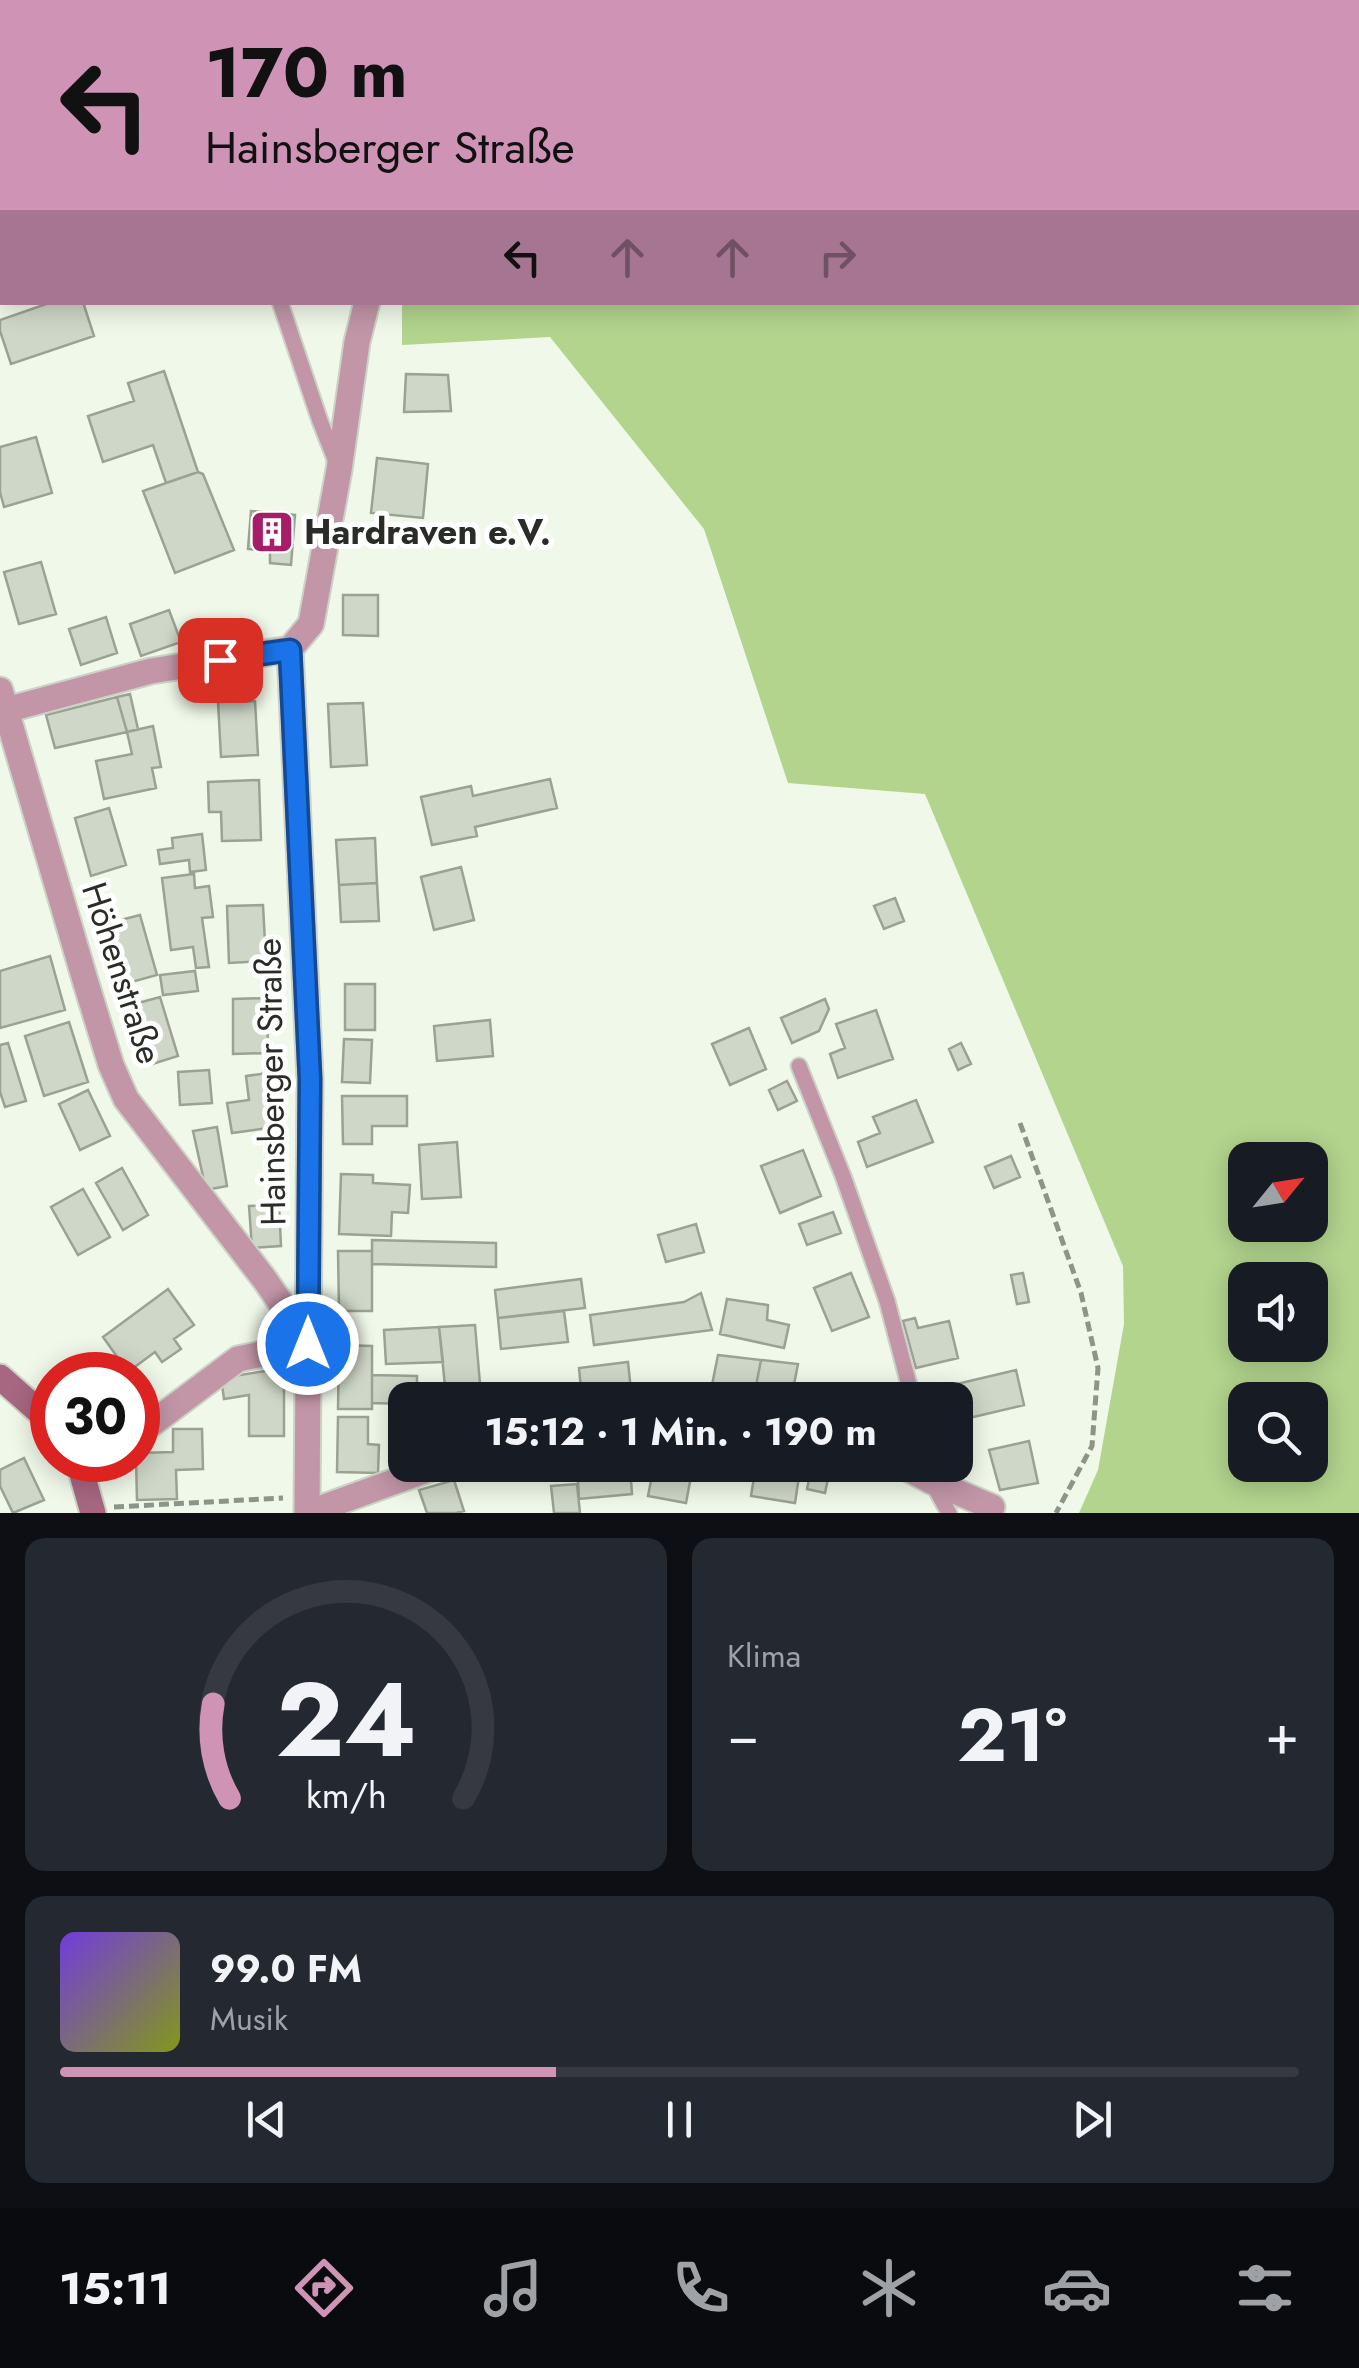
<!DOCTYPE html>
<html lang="de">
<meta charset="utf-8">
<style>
:root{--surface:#171b24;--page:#242831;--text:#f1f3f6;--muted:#9ea1a6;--line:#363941;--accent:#cf93b6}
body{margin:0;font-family:Jost,sans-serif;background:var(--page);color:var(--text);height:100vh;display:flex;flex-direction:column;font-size:38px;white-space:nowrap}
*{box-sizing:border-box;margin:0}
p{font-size:32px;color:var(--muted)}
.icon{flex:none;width:55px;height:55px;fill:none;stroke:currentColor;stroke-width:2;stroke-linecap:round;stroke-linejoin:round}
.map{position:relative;height:1513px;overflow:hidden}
.side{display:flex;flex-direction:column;gap:25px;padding:25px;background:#0d0f14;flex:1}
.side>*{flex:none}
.hud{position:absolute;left:0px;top:0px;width:1360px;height:305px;box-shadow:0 5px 25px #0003;background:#cf93b6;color:#111;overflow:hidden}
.needle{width:65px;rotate:60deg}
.controls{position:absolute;left:1228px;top:1142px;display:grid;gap:20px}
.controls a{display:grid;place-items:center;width:100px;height:100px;border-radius:20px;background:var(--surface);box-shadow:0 5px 25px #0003;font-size:50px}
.speed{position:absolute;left:30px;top:1352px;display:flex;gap:20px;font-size:50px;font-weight:700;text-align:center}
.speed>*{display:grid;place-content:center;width:130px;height:130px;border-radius:50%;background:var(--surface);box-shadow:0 5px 25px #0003;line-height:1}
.speed .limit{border:15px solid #d22;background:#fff;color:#111}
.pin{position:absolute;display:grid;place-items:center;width:85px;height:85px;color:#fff;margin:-42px;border-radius:20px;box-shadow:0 5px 15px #0006}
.me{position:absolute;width:110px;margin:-55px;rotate:0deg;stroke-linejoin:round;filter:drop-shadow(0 0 8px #0008)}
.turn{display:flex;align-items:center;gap:35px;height:210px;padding:0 40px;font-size:45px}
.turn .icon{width:130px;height:130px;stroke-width:2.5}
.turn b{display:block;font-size:70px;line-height:85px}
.lanes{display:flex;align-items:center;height:95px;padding:0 40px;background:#0003;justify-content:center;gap:50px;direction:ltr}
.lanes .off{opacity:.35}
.big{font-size:75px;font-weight:700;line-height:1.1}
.side .tile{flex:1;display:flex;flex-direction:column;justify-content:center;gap:15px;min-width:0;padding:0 35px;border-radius:20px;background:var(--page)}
.side .dial{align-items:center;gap:0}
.dial svg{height:260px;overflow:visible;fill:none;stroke:var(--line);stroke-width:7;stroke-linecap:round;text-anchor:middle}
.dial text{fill:var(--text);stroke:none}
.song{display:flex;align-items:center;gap:30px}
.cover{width:120px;height:120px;border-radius:15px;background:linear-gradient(135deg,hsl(260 70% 55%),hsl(70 70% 35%))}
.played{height:10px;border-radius:5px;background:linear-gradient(90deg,var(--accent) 40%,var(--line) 40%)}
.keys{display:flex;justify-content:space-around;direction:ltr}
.heat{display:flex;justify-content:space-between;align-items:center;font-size:55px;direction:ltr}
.side .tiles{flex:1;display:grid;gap:25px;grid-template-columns:1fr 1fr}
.tile:last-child{grid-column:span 2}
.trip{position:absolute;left:388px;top:1382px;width:585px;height:100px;border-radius:20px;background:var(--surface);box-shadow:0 5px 25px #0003;font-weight:700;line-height:100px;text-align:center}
.dock{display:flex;height:160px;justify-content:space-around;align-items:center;background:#090b0e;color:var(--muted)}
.dock .icon{width:70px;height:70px}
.dock .on{color:var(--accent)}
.dock b{font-size:45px;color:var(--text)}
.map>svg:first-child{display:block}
.green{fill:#b2d48d;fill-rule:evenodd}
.building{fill:#cfd7c8;stroke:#9ba294;stroke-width:2.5}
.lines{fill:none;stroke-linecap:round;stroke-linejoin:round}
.service-casing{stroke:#ccd3c6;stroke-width:19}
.minor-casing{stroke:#ccd3c6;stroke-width:29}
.secondary-casing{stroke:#ccd3c6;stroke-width:29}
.path{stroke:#8e9489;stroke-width:5;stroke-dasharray:10 5;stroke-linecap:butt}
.service{stroke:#c296a7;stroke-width:15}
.minor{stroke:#c296a7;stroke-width:25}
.secondary{stroke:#a76781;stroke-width:25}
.route-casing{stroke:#114b97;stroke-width:25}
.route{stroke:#1a73e8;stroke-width:18}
.labels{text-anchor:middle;stroke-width:10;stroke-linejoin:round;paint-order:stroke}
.poi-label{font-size:35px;font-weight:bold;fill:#2a2d27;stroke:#fff;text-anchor:start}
.street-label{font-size:35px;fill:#2a2d27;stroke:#fff}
</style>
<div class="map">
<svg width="1359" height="1513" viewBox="0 0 1359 1513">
<rect width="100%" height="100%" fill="#f0f8e9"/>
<path class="green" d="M605,0H1359V1513H1079L1098,1470L1124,1324L1123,1266L925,794L788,783L704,529L550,337L402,345V303L1358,302V2H604ZM1310,1160V1225H1245V1160ZM1310,1280V1345H1245V1280ZM1310,1400V1465H1245V1400Z"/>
<path class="building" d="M52,302H83L94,336L11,364L0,331V320Z
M164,371L198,472L166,483L153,445L103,462L88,416L134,401L128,383Z
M406,374L448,375L451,411L404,412Z
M36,437L52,493L4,507L0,492V447Z
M377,458L428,464L423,518L371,513Z
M198,472L203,474L234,550L175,573L143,491Z
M251,511L295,515L291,565L270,563V552L248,549Z
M41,562L56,614L19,624L4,572Z
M343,595H378V636L343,635Z
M169,610L181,642L141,656L130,624Z
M106,617L117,653L81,665L69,629Z
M130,694L138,729L127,732L117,697Z
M117,697L127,732L55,748L46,715Z
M255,701L258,755L221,757L218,702Z
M363,703L367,765L331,767L328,704Z
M153,726L161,767L152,768L156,788L104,799L96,761L132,754L127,732Z
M550,779L557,808L475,827L477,836L432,845L421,797L471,786L473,796Z
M259,780L261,840L222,841L221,812H209L208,782Z
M109,808L126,865L91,876L75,818Z
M202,834L206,870L190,872L189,860L160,864L158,850L173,848L172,838Z
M375,838L377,883L339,885L336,840Z
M461,867L474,920L434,930L421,877Z
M194,874L195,888L209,886L213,917L202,918L209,967L196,968L193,947L171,950L162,878Z
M377,883L379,921L341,922L339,885Z
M895,898L904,921L884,929L874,906Z
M263,905L266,961L229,963L227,906Z
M140,915L157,975L121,985L105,924Z
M50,956L65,1010L0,1028V971Z
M195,971L198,991L163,995L160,975Z
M345,984H375V1030H345Z
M160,997L178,1056L143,1067L127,1006Z
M267,998L268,1053L233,1054V999Z
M825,999L829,1009L819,1031L792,1043L781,1018Z
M876,1010L893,1059L838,1078L830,1054L845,1048L836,1024Z
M490,1020L493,1056L437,1061L434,1026Z
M69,1022L88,1082L44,1096L25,1036Z
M749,1028L766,1069L730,1085L712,1044Z
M344,1039L372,1040L370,1083L342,1082Z
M8,1043L26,1101L5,1107L0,1092V1045Z
M961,1043L971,1064L958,1070L949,1049Z
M209,1070L212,1103L180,1105L178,1072Z
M268,1073L275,1127L232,1133L227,1103L249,1100L246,1076Z
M787,1081L797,1101L778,1110L769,1090Z
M88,1090L110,1136L80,1150L59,1104Z
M342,1096H407V1126H372V1144H343Z
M916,1100L933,1142L867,1167L858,1142L880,1133L873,1117Z
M217,1127L227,1186L206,1190L193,1131Z
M457,1142L461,1197L422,1199L419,1145Z
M803,1150L821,1196L780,1213L761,1166Z
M1011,1156L1020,1177L994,1188L985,1167Z
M122,1168L148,1215L123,1230L96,1183Z
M341,1174L373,1175V1183L410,1185L408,1213L392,1212L391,1236L339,1234Z
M83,1189L110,1237L78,1255L51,1207Z
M279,1205L281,1246L252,1248L249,1206Z
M833,1212L841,1233L807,1245L799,1224Z
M696,1224L704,1252L666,1262L658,1235Z
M372,1240L496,1243V1267L372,1264Z
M338,1251H372V1311H339Z
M851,1273L869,1317L832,1331L814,1288Z
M1023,1273L1029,1302L1017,1304L1011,1275Z
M581,1279L585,1308L498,1318L495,1290Z
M168,1289L194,1325L174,1339L181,1349L162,1362L155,1352L128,1372L103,1337Z
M701,1293L712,1330L594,1345L590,1315L684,1302Z
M727,1299L768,1305L767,1320L789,1325L784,1348L720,1334Z
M564,1311L568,1342L501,1349L498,1318Z
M915,1318L918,1328L949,1321L958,1358L916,1368L903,1321Z
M475,1325L480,1384L446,1396L439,1327Z
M439,1327L443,1362L386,1364L384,1330Z
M339,1345L372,1346V1409H338Z
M718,1355L761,1360L754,1396L711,1390Z
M761,1360L798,1364L791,1400H774L754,1396Z
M628,1362L632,1400H582L579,1368Z
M272,1370L284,1383V1436H249V1395L224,1399L221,1378Z
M1016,1370L1024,1405L965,1419L957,1384Z
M372,1375L417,1376V1400H405V1404L372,1403Z
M480,1384L485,1400H436Z
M338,1417H368V1444L379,1445L378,1473L337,1472Z
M173,1429H202L203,1469L176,1470L177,1499L137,1500L136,1460H138V1453L173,1452Z
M1029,1441L1038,1483L1000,1490L989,1450Z
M24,1458L44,1500L13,1513L0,1486V1470Z
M577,1465H630L632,1494L579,1499Z
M654,1465L693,1466L686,1503L648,1496Z
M756,1465L800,1470L795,1503L751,1496Z
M812,1465H831L825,1493L807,1489Z
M454,1480L464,1511L456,1513H427L419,1490Z
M577,1484L580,1513H554L551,1486Z"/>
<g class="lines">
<defs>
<path id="service" d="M177,0L178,2
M308,0L309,2
M280,302L320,421L337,464
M799,1066L843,1176L887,1301L913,1400
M933,1484L949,1513"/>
<path id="minor" d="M290,649L310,1079L307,1513
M0,690L85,980L111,1065L126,1099L265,1280L309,1344
M6,710L151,671L290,649L311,624L339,470L357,342L367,302
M138,1434L238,1359L309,1344
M901,1465L931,1481L992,1507
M308,1513L440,1465"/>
<path id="secondary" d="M0,1377L52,1423
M78,1460L93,1513"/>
</defs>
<use href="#service" class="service-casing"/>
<use href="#minor" class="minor-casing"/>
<use href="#secondary" class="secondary-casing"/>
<path class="path" d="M584,2L589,0
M1020,1123L1081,1293L1098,1368L1092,1446L1056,1513
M114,1507L283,1498"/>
<use href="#service" class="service"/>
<use href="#minor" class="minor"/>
<use href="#secondary" class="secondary"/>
</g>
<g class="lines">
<defs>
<path id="route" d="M220,660L290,650L310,1079L308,1344"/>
</defs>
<use href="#route" class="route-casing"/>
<use href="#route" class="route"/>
</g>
<defs>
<symbol id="building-square" viewBox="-11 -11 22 22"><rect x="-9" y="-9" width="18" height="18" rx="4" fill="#a51e67" stroke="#fff"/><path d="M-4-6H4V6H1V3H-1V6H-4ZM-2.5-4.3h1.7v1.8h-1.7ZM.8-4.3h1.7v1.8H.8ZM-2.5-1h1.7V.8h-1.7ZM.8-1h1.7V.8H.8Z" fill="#fff"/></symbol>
</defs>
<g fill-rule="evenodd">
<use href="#building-square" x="247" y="507" width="50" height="50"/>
</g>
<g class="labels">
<g class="poi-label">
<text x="304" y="544">Hardraven e.V.</text>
</g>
<g class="street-label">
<text transform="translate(122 973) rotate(72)" y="12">Höhenstraße</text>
<text transform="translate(271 1082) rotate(-91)" y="12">Hainsberger Straße</text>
</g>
</g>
</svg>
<div class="controls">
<a><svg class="needle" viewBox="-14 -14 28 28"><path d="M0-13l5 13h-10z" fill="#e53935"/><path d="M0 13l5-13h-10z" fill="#9ea1a6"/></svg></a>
<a><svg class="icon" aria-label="sound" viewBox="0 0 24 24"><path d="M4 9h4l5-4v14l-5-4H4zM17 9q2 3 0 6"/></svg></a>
<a><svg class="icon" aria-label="search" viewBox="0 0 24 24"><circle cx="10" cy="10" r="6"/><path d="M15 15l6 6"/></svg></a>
</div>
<div class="speed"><div class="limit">30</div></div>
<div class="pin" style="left:220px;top:660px;background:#d93025"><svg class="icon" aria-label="arrive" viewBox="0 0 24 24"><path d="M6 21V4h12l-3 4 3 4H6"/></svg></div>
<svg class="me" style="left:308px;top:1344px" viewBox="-20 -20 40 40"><circle r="17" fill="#1a73e8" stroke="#fff" stroke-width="3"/><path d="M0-11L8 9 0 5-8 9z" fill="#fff"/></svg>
<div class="trip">15:12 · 1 Min. · 190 m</div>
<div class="hud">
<div class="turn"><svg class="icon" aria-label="left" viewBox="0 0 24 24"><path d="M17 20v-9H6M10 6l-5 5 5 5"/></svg><div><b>170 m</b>Hainsberger Straße</div></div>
<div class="lanes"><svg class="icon" aria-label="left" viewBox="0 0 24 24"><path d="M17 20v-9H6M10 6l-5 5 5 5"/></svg><svg class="icon off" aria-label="ahead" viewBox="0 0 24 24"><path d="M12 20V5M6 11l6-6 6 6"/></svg><svg class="icon off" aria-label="ahead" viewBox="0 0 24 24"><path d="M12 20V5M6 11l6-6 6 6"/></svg><svg class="icon off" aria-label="right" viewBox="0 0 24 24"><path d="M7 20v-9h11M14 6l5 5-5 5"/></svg></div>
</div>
</div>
<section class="side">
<div class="tiles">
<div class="tile dial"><svg viewBox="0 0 100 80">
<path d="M14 69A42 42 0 1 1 86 69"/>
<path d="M14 69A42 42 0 0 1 9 40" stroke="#cf93b6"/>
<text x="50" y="56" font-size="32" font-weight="700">24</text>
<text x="50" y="72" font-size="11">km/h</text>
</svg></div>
<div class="tile"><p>Klima</p>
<div class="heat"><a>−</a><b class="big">21°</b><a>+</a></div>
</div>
<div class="tile">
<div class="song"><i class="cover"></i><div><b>99.0 FM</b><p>Musik</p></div></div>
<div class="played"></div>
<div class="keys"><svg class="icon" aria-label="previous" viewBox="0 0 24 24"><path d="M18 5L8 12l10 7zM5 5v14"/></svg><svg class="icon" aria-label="pause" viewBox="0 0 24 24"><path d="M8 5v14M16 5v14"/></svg><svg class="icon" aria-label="next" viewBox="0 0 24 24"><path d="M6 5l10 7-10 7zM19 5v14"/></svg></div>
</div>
</div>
</section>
<nav class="dock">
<b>15:11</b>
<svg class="icon on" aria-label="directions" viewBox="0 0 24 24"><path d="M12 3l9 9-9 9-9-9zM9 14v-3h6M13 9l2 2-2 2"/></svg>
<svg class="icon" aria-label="music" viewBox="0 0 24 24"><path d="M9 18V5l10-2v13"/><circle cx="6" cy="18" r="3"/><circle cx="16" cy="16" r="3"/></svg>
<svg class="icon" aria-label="phone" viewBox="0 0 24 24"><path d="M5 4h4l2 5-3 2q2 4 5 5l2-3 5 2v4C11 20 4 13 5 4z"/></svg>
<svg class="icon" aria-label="climate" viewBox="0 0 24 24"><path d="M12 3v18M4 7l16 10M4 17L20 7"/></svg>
<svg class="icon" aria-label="car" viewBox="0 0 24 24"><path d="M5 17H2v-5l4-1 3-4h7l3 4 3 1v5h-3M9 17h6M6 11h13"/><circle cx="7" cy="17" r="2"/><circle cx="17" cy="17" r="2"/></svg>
<svg class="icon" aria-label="filters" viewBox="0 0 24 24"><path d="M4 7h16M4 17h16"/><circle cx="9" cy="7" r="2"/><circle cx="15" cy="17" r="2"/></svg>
</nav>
